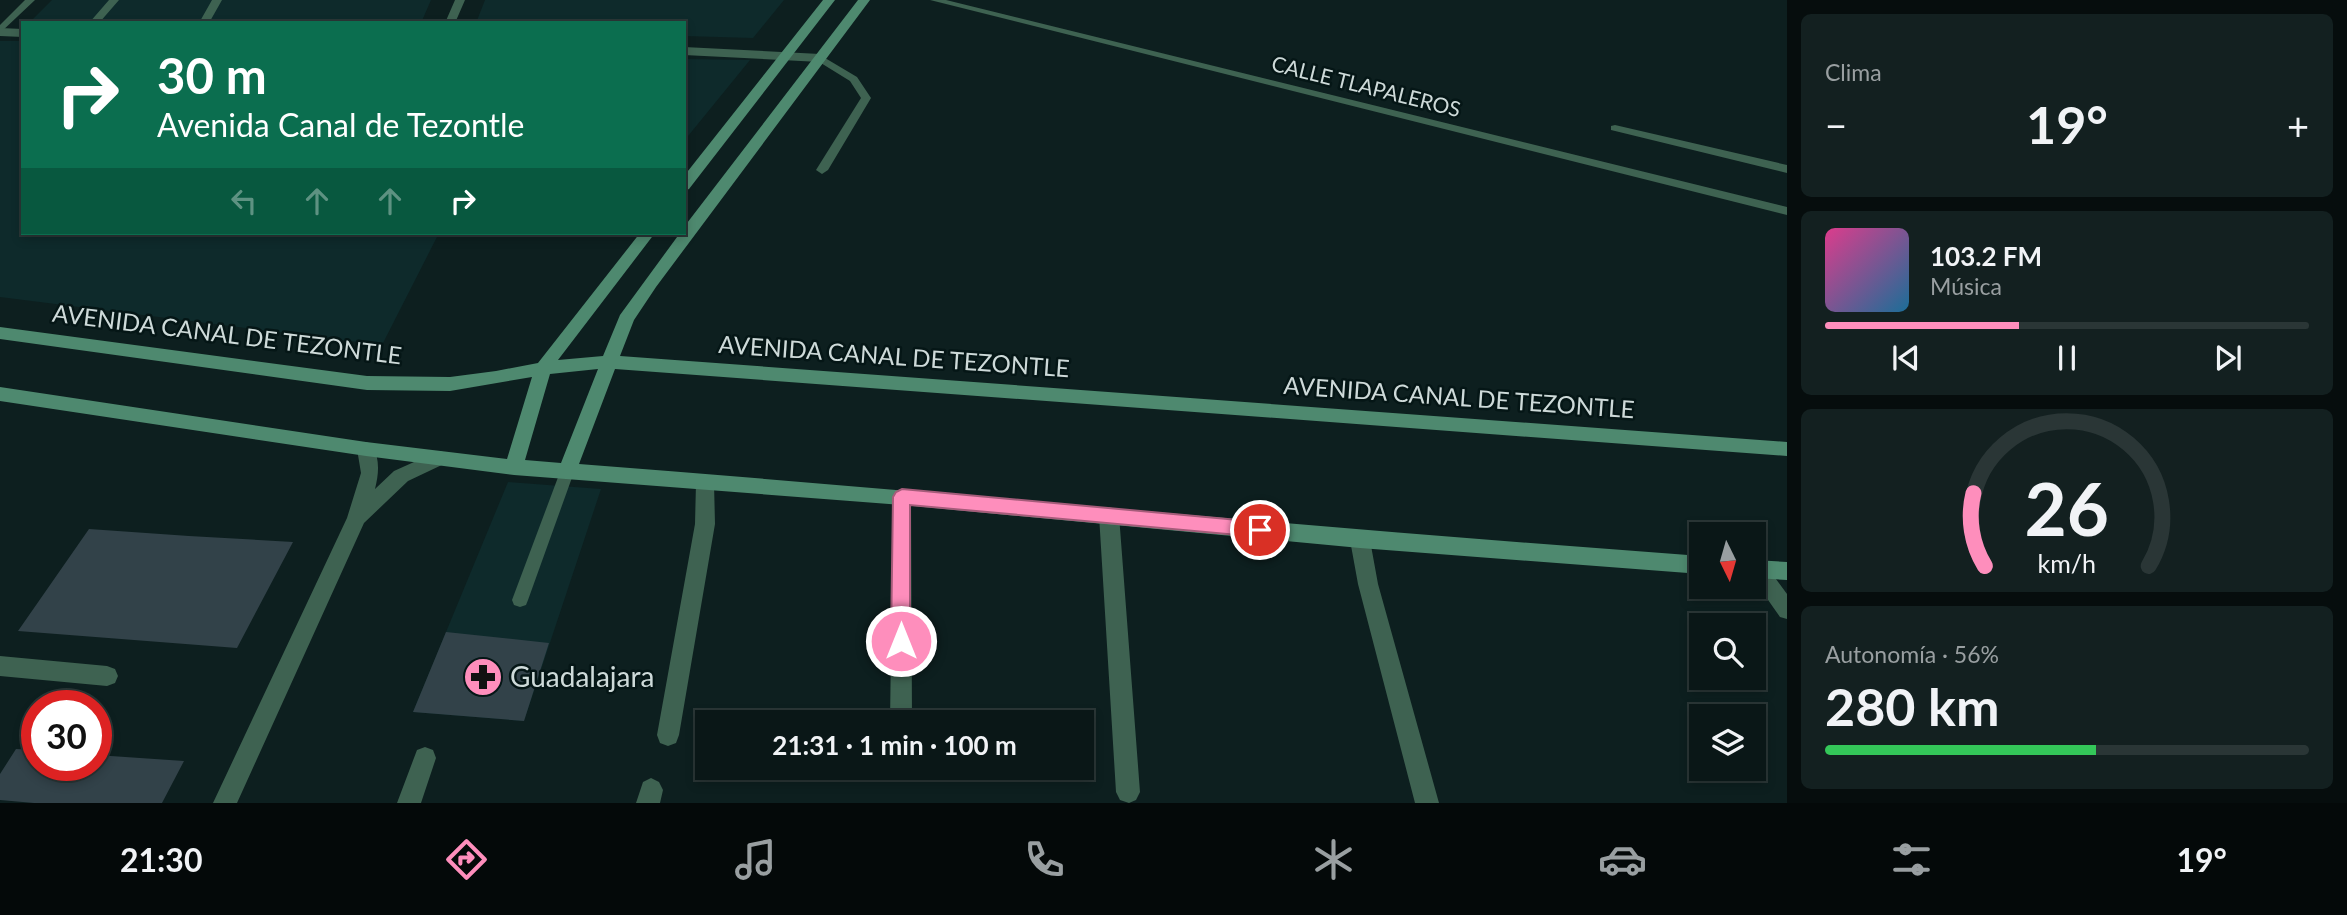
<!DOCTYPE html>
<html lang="es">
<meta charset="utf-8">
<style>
:root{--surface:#0a1717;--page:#132020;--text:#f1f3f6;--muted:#999fa1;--line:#2a3636;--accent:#fe8ebc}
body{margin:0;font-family:Lato,sans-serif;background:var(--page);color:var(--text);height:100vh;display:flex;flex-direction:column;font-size:26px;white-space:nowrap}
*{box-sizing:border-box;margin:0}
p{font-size:23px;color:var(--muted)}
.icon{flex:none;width:38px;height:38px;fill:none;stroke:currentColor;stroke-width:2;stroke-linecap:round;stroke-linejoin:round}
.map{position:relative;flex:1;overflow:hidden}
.details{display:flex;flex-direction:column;gap:14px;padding:14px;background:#060d0d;width:560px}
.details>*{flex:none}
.guide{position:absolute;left:21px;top:21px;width:665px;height:214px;border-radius:0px;box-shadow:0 4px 10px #0003,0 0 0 2px var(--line);background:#0b6e4f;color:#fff;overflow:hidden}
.needle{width:46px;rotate:175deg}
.tools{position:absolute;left:1689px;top:522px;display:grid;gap:14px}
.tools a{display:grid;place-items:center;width:77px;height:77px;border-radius:0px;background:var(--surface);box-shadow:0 4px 10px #0003,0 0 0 2px var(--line);font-size:35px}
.speed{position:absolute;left:21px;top:690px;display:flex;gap:14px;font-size:35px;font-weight:700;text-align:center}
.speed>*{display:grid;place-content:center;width:91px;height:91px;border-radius:50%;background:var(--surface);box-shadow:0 4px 10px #0003,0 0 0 2px var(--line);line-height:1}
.speed .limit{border:10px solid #d22;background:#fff;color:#111}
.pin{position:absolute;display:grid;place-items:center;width:60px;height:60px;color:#fff;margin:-30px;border:4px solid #fff;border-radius:50%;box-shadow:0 2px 7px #0007}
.me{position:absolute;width:77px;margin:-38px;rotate:0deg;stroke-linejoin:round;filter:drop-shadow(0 0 5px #0008)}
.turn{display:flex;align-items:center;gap:24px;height:147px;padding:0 21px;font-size:32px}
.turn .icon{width:91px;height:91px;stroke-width:2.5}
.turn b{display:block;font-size:49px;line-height:60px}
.lanes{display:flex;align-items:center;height:66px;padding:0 21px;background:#0003;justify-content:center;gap:35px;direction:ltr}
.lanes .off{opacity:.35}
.big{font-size:52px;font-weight:700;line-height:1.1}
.details .tile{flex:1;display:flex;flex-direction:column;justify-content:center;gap:10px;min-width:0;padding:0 24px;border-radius:10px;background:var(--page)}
.details .dial{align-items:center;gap:0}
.dial svg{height:182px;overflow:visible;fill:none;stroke:var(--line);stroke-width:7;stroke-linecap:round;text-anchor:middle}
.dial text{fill:var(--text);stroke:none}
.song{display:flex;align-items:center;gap:21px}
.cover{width:84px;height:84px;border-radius:10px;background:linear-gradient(135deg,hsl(330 70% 55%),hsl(200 70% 35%))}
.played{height:7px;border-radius:4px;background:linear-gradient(90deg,var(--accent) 40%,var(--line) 40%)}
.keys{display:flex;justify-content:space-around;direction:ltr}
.heat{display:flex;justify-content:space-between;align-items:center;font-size:38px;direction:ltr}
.charge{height:10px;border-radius:5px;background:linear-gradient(90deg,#34c759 56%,var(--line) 0)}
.trip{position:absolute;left:695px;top:710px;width:399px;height:70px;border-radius:0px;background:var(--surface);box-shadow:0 4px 10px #0003,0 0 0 2px var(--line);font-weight:700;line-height:70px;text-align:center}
.dock{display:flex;height:112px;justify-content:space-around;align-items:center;background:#040909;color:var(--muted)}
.dock .icon{width:49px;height:49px}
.dock .active{color:var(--accent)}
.dock b{font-size:32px;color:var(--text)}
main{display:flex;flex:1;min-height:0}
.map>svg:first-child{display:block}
.built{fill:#0e2a2b}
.building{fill:#324249}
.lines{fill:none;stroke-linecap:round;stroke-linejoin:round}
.lane{fill:#3e6251;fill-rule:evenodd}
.street{fill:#3e6251;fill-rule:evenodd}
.secondary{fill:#4e896f;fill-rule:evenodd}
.route{fill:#fe8ebc;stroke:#a55c7a;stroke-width:2}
.labels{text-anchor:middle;stroke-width:5;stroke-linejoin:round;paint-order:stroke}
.far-street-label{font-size:21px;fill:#cedad9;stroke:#051616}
.street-label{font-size:24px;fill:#cedad9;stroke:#051616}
.near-poi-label{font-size:28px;fill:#cedad9;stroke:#051616;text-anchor:start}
</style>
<main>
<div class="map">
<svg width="1787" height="803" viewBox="0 0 1787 803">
<rect width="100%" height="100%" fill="#0d1f1f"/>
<path class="built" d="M52,0H431L421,23H175L33,19Z
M485,0H784L753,38L684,36V23H476Z
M0,41H23V233H439L382,345L0,297Z
M684,59L750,60L684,141Z
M508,482L601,489L524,721L413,712Z"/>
<path class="building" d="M89,529L189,536L293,542L237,648L18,631Z
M446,632L549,643L524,721L413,712Z
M16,749L37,750V765H96V755L184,761L162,803H34L0,800V774Z"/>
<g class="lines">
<path class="lane" d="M25,0H35L0,33V25Z
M109,0H119L99,23H89Z
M212,0H222L209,23H199Z
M455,0H465L455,23H445Z
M930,0H946L1787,207V215Z
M820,55L857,77L871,98L828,170L822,174L816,170L861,98L850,81L816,60V56Z
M1615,125L1787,165V173L1611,130V126Z
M567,466L572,468L574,472L528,600L526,605L520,607L514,605L512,600L560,472L562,468Z"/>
<path class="street" d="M0,28L23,29V37L0,36Z
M684,47L820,54L826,58L820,62L684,55Z
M366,442L372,444C380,459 379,473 375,489L394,471L434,453L440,451L446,453L449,458L446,463L408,481L364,523L237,803H213L347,518L361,473L357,449L360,444Z
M705,475L712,478L714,483L715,524L679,735L676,743L668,746L660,743L657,735L695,524L696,483L698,478Z
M902,489L909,491L911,497L912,723H890L893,497L895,491Z
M1109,507L1116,509L1119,515L1140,792L1136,800L1129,803L1120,800L1116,792L1099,515L1102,509Z
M1360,532L1367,534L1370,540L1378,584L1439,803H1415L1358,584L1350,540L1353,534Z
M1757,560L1764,563L1787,594V619L1780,617L1754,580V561Z
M0,656L107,666L115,669L118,676L115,683L107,686L0,676Z
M425,747L433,750L436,758L421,803H397L417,750Z
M651,778L659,782L663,790L660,803H636L643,782Z"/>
<path class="secondary" d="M823,0H835L689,189L684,191V176Z
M858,0H870L656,287L634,320L620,356L1787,442V456L615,369L579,464C953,493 1327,529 1701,556V574L1360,548L902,505L514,475L366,456L0,401V387L366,442L507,459L532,377L450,391L367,390L0,339V327L367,376L450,377L496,371L538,363L640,233H655L558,360L603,356L620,315L680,233H684V227ZM598,369L561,463L525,460L550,374Z
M1754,560L1787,562V580L1754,578Z"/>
</g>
<path class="route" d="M902,489L1260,522L1266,525L1269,530L1266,535L1260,537L910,505V641L908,647L901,650L894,647L891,641L893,497L896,492Z"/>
<defs>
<symbol id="pharmacy-disc" viewBox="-11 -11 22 22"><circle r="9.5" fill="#fe8ebc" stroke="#051616"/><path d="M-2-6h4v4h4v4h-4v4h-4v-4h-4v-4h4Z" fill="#111"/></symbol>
</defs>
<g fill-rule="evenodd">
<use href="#pharmacy-disc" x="461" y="655" width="44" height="44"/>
</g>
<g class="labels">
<g class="far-street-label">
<text transform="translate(1366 87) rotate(14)" y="7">CALLE TLAPALEROS</text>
</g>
<g class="street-label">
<text transform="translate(227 335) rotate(7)" y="8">AVENIDA CANAL DE TEZONTLE</text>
<text transform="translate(894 357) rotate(4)" y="8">AVENIDA CANAL DE TEZONTLE</text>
<text transform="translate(1459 398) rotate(4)" y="8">AVENIDA CANAL DE TEZONTLE</text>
</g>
<g class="near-poi-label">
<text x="510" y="687">Guadalajara</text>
</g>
</g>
</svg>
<div class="tools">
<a><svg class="needle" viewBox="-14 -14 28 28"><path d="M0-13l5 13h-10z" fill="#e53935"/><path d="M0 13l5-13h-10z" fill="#999fa1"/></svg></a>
<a><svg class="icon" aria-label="search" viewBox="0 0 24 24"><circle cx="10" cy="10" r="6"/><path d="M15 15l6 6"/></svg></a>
<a><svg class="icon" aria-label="layers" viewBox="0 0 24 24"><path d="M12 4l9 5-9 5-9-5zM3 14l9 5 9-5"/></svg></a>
</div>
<div class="speed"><div class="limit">30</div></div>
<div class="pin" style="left:1260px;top:530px;background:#d93025"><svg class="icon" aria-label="arrive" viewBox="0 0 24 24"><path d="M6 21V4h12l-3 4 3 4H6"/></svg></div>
<svg class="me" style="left:901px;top:641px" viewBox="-20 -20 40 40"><circle r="17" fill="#fe8ebc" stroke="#fff" stroke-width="3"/><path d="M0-11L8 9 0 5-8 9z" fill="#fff"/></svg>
<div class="trip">21:31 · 1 min · 100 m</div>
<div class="guide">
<div class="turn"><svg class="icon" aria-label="right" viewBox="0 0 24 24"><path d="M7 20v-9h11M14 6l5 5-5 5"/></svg><div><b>30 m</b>Avenida Canal de Tezontle</div></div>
<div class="lanes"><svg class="icon off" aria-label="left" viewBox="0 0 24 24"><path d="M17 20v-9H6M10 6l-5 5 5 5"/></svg><svg class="icon off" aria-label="ahead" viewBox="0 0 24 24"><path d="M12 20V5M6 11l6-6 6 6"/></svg><svg class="icon off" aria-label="ahead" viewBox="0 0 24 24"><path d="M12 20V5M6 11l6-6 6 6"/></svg><svg class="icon" aria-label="right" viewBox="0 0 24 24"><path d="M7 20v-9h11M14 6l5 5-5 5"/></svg></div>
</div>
</div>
<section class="details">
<div class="tile"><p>Clima</p>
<div class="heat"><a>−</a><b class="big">19°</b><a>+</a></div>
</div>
<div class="tile">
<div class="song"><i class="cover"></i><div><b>103.2 FM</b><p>Música</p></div></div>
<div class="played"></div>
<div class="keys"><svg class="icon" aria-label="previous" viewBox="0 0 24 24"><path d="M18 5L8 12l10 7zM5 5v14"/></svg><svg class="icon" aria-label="pause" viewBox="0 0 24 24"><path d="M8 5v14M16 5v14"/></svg><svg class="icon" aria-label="next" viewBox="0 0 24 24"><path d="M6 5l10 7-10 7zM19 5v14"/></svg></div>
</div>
<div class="tile dial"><svg viewBox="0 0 100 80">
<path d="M14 69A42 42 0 1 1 86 69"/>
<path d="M14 69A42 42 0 0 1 9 37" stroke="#fe8ebc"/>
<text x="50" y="56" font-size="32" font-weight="700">26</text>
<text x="50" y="72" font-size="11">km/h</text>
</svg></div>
<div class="tile"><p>Autonomía · 56%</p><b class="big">280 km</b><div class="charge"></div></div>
</section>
</main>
<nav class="dock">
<b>21:30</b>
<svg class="icon active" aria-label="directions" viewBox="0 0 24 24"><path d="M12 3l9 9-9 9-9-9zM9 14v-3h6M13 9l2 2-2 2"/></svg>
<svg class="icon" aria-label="music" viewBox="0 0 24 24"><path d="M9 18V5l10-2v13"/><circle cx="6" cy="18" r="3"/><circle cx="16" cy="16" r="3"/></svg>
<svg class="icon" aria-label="phone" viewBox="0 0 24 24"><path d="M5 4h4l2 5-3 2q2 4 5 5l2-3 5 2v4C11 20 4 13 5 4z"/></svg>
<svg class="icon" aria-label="climate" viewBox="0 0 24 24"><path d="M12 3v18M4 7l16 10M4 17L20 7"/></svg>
<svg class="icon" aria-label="car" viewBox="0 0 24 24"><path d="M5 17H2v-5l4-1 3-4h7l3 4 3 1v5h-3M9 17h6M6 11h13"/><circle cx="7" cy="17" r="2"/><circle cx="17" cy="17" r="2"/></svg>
<svg class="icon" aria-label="filters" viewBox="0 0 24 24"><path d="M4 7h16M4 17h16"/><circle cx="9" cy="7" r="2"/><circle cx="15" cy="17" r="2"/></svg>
<b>19°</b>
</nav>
